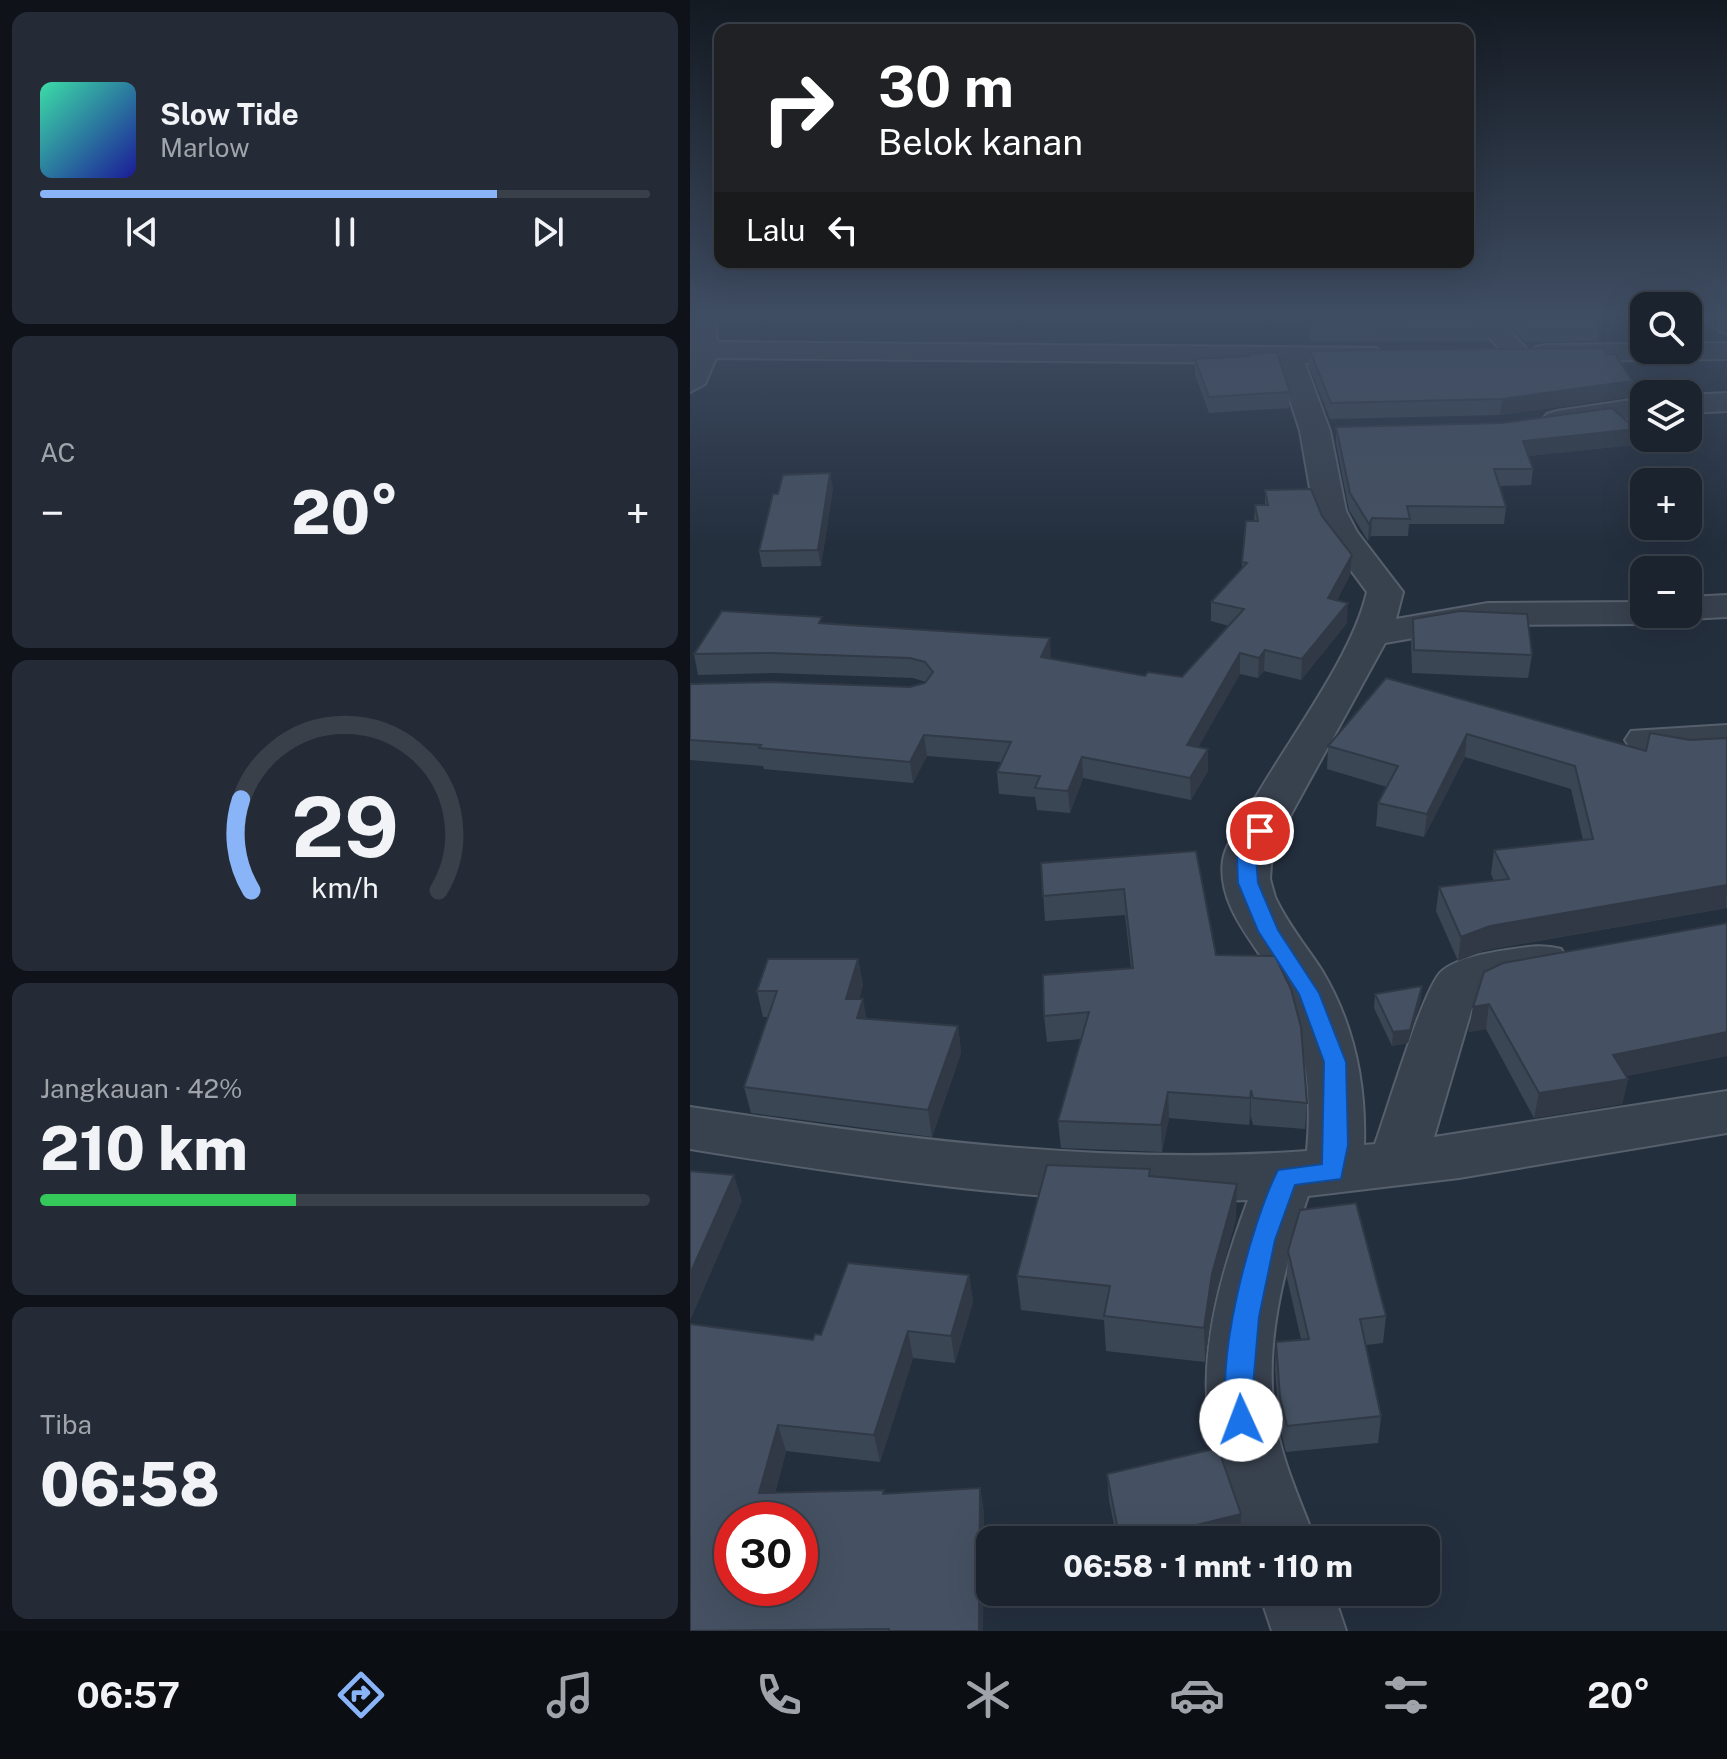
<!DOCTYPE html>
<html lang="id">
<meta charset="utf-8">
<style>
:root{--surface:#1b232e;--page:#242b36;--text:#f1f3f6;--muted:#a0a4aa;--line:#39404a;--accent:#8ab4f8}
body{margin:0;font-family:"Public Sans",sans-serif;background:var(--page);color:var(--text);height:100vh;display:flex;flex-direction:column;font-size:30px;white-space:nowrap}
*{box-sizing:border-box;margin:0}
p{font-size:26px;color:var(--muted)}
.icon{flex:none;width:44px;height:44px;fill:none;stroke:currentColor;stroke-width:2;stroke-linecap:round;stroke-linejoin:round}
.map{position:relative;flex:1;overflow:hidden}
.drawer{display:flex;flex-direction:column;gap:12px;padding:12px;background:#0f1319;width:690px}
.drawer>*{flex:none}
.top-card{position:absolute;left:24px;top:24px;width:760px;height:244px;border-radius:16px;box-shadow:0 8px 32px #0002,0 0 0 2px var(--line);background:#202124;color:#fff;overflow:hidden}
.tools{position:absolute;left:940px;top:292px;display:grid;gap:16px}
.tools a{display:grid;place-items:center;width:72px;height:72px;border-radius:16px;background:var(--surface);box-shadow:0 8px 32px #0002,0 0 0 2px var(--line);font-size:40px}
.speed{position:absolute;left:24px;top:1502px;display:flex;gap:16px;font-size:40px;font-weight:700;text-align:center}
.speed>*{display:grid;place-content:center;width:104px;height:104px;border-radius:50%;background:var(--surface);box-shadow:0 8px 32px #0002,0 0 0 2px var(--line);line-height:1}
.speed .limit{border:12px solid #d22;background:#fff;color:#111}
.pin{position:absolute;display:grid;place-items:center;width:68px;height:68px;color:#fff;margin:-34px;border:4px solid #fff;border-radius:50%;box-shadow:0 2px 8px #0007}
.me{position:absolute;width:88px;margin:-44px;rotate:358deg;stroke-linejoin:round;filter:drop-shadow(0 0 6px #0008)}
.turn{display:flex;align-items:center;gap:28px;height:168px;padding:0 32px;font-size:36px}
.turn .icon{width:104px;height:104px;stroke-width:2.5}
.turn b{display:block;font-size:56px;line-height:68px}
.then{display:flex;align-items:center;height:76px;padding:0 32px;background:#0003;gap:16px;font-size:30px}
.big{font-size:60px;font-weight:800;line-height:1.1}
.drawer .card{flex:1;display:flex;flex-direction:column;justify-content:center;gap:12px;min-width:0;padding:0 28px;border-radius:16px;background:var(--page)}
.drawer .dial{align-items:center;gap:0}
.dial svg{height:208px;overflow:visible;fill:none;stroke:var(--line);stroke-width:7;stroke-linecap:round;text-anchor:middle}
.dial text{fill:var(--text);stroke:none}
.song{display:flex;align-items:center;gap:24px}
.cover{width:96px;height:96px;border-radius:12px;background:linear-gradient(135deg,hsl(160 70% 55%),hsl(240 70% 35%))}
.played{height:8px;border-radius:4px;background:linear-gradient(90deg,var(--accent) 75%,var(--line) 75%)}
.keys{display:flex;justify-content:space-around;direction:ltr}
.heat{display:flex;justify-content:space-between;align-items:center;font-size:44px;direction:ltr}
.charge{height:12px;border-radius:6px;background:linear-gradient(90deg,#34c759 42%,var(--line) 0)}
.trip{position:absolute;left:286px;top:1526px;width:464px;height:80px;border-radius:16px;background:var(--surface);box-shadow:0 8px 32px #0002,0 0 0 2px var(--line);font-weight:800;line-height:80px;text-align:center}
.menu{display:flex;height:128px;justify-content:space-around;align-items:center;background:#0b0e12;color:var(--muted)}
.menu .icon{width:56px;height:56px}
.menu .current{color:var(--accent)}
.menu b{font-size:36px;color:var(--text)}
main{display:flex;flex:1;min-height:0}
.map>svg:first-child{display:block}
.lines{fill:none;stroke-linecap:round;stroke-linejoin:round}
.street-casing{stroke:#565f6c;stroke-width:4}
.street{fill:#38414e;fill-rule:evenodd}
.wall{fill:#3b4654}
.shaded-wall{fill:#303945}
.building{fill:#455162;stroke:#303945;stroke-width:2;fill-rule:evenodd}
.route{fill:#1a73e8;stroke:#114b97;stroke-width:2}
</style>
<main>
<section class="drawer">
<div class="card">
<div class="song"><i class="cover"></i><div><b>Slow Tide</b><p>Marlow</p></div></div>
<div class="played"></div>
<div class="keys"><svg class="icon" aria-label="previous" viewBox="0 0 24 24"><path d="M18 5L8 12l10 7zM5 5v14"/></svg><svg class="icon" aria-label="pause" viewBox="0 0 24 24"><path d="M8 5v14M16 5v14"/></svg><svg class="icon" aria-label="next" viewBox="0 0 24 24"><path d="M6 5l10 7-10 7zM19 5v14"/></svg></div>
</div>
<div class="card"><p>AC</p>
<div class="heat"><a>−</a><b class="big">20°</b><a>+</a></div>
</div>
<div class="card dial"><svg viewBox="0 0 100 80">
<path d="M14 69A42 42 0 1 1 86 69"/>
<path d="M14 69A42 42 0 0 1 10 34" stroke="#8ab4f8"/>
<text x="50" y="56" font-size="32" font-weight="700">29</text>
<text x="50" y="72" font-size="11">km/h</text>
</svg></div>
<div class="card"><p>Jangkauan · 42%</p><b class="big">210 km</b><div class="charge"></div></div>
<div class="card"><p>Tiba</p><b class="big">06:58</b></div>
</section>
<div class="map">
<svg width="1037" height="1631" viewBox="0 0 1037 1631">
<rect width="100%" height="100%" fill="#242f3e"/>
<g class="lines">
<defs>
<path id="street" d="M1,315H25L27,342L687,348L691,354L687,360L678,362L615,363L640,431L656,511L667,532L713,592L706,619L798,603L954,602V614H972L967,621L954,624L798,625L695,643L582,849L580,879L585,897C597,923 615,945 631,969C664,1023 676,1083 674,1145L685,1144C696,1114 734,985 752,971C766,959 792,954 810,951C832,948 850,943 871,949L879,961L871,973L807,985L785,998L744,1137L1037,1091V1133L769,1178L618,1196C594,1267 572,1348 586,1424C593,1464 611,1502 625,1540H553C541,1502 524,1463 519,1422C509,1347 532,1270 558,1200C372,1208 184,1179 0,1149V1107C205,1138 410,1166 617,1151C622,1098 617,1044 595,996C575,952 526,912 533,860C536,843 550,826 558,811C593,746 661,661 677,592L634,534L624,511L610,431L588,363L26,358L15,384L0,392Z
M778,315H804L842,354L838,360H820Z
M1010,315H1037V333L1028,330Z
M998,343H1037V359L855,361L846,359L842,353L846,347L855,345L954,344V350H998Z
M1037,393V411L998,413V395Z
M954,398V416L867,429L857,426L852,420L857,414L867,411Z
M1037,595V617L998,619L984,614H998V597Z
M1037,725V749L956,752L941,749L935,740L941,731Z
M569,1592H643L656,1631H582Z"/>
</defs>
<use href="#street" class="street-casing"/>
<use href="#street" class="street"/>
</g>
<path class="wall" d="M630,315H786L800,329L798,342L622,341L619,335L620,322L637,321Z
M807,315H905L909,329L907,341L836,342Z
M620,351L916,354L939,397L810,415L640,419L619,366Z
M559,354L600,392L599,408L519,413L505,375V359L559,356Z
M646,427L946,429L943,445L838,456L843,469L841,485L809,486L816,507L814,524H719L718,536H681L678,541L659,510L646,443Z
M143,488L131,566L72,567L69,551Z
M575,490L632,516L662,555L660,575L647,600L657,623L611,680L574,671L568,678L550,674L508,747L518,771L501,800L393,778L380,813L347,810L345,797L309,794L307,772L311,762L237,756L223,783L74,769L73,766L0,760V684L220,687L235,683L236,682L223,678L85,673L8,675L4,654L134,624L361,658L360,659L455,676L492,677L539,626L521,621V602L552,569V562L564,521L565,505H575Z
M723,619L842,655L838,678L722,673L721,641Z
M696,678L956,751L1000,740L1037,738V908L796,950L768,961L746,911L749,887L804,881L801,874L804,850L893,840L881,789L775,757L734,837L686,826L688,803L697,787L637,769L638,746Z
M506,851L526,955L617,1103L615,1129L563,1125L561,1116L559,1125L479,1118L472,1152L371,1148L368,1121L391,1039L357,1042L354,1016L441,968L435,915L355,921L351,863Z
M1037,923V1056L936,1076L938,1079L932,1104L844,1118L796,1029L779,1032L783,1007Z
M168,959L173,985L169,999L177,1019L268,1026L271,1053L242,1137L61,1113L54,1087L78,1017H73L67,991Z
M685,994L731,999L718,1043L702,1046L684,1008Z
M460,1169L461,1176L546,1218L522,1309L515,1362L416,1351L414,1320L331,1310L327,1276Z
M598,1251L696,1316L693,1343L676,1345L691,1416L688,1443L596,1452L589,1424L585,1368L586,1342L611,1339L597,1278Z
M279,1275L283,1302L265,1363L223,1358L190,1462L96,1451L85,1493L195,1494L290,1488L294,1514L293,1631H0L123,1340L131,1335Z
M417,1474L550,1540H427L419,1500Z"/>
<path class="shaded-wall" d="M942,381L939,397L810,415L812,399Z
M946,429L943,445L830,457L833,441Z
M140,473L143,488L131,566L128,550Z
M682,518L681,536L678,541L679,524Z
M662,555L660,575L637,618L638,598Z
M658,603L657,623L611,680L612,659Z
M360,638L361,658L352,678L351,657Z
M575,650L574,671L568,678L569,658Z
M550,653V674L497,767V745Z
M777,734L775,757L734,837L737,814Z
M234,735L237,756L223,783L220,762Z
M518,749V771L501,800L500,778Z
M392,757L393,778L380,813L378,791Z
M1037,885L1036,908L796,950L768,961L771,937L800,926Z
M168,959L173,985L161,1025L156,999Z
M732,986L731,999L718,1043L702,1046L703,1032Z
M173,999L178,1025L167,1018Z
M799,1004L796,1029L779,1032L783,1007Z
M268,1026L271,1053L242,1137L238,1110Z
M1037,1032V1056L918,1080L923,1055Z
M938,1079L932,1104L844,1118L849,1093Z
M561,1090V1116L559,1125L560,1098Z
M478,1092L479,1118L472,1152L471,1125Z
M44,1175L52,1201L0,1321V1274Z
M547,1184L546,1218L522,1309L515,1362L514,1328L522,1274Z
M279,1275L283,1302L265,1363L261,1336Z
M218,1331L223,1358L190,1462L184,1435Z
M88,1425L96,1451L78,1520L69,1493Z
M290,1488L294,1514L293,1631H289Z
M551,1514L550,1540H446Z"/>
<path class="building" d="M643,315H786L800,329L622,328L620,322L649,321Z
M822,315H905L909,329H838Z
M915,348L916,354H925L942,381L812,399L641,403L620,351Z
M587,352L600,392L519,397L505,359L560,356L559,354Z
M922,408L946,429L833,441L843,469H804L816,507L717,506L720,519L682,518L679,524L660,493L646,427L812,423Z
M140,473L128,550L69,551L83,494H88L93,475Z
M621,489L632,516L662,555L638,598L658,603L612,659L575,650L569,658L550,653L497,745L518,749L500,778L392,757L378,791L345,788L350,776L307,772L321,742L234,735L220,762L69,748L71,745L0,740V684L81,682L220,687L235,683L243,672L235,662L220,658L81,653L4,654L32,611L132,617L129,623L360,638L351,657L455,676L458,672L492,677L554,609L521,602L557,563L552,562L556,521H568L565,505H578L575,490Z
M770,611L837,614L842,655L724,650L723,619Z
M696,678L956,751L960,733L1000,740L1037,738V885L800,926L771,937L749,887L819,879L804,850L903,839L885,766L777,734L737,814L688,803L708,766L638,746Z
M506,851L526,955L585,956L601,989L611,1027L617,1103L563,1098L561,1090L560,1098L478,1092L471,1125L368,1121L399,1012L354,1016L353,975L443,968L434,889L353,896L351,863Z
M1037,923V1032L923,1055L938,1079L849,1093L799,1004L783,1007L794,972L813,963Z
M78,959H168L156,999H173L167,1018L268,1026L238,1110L54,1087L87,991H67Z
M732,986L720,1030L703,1032L685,994Z
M357,1165L460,1169L459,1176L547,1184L522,1274L514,1328L414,1316L420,1286L327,1276Z
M0,1171L44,1175L0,1274Z
M666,1203L696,1316L670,1319L691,1416L597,1426L590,1397L586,1342L619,1339L598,1251L610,1210Z
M158,1263L279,1275L261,1336L218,1331L184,1435L88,1425L69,1493L194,1490L193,1494L290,1488L289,1631H199V1629L0,1631V1324L123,1340L125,1334L131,1335ZM42,1520H110V1588H42Z
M528,1448L551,1514L446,1540H430L417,1474Z"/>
<linearGradient id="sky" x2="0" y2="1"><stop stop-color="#141a22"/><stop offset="0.58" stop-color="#3f4d63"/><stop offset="1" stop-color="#3f4d63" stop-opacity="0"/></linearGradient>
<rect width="1037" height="543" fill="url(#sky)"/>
<path class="route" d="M570,825L579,831L566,858L568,883L588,930L629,993L656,1062L658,1145L651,1179L605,1185L585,1240L569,1317L563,1386L565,1420L561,1429L551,1433L542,1429C518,1378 562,1220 588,1170L632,1164L634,1062L609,994L568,931L548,883L547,858L563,827Z"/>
</svg>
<div class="tools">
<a><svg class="icon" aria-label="search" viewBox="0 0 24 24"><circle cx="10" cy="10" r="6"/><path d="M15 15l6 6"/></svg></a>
<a><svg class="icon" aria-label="layers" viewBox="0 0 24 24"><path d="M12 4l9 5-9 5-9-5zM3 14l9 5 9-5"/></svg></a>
<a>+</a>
<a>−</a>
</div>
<div class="speed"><div class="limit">30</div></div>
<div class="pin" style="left:570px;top:831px;background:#d93025"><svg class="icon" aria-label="arrive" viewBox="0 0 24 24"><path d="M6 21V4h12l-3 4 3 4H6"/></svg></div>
<svg class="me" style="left:551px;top:1420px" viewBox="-20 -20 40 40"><circle r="19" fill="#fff"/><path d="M0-13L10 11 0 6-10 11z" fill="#1a73e8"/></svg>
<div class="trip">06:58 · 1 mnt · 110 m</div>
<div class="top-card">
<div class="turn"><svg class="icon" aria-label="right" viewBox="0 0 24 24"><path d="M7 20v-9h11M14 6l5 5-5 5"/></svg><div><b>30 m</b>Belok kanan</div></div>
<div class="then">Lalu<svg class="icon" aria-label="left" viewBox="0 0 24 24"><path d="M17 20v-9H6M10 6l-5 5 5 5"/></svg></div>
</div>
</div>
</main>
<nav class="menu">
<b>06:57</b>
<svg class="icon current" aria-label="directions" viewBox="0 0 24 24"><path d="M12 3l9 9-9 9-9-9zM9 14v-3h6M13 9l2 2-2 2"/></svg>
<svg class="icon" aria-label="music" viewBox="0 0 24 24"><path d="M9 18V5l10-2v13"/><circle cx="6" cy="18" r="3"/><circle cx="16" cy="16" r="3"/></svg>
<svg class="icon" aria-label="phone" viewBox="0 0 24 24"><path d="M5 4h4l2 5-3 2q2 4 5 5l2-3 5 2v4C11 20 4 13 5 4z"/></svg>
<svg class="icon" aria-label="climate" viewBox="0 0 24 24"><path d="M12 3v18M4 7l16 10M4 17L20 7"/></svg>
<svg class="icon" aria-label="car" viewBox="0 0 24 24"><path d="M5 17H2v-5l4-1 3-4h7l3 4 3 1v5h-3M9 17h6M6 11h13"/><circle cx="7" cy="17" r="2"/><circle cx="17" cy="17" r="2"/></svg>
<svg class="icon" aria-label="filters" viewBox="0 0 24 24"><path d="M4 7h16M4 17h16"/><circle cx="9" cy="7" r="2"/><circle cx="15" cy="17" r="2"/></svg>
<b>20°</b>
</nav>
